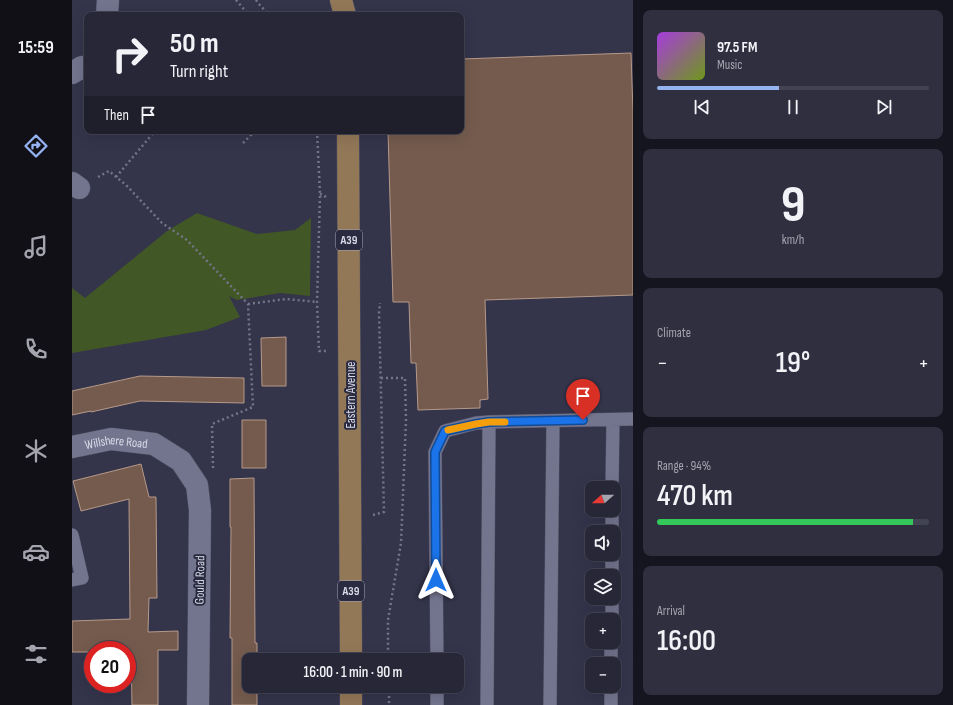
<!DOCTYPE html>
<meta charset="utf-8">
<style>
:root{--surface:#272738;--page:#2f2f40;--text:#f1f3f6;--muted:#a4a5ae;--line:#434453;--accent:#95b2f1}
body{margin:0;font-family:"Sofia Sans Condensed",sans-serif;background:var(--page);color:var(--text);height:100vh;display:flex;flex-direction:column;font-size:15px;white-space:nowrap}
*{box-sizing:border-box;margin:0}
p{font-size:13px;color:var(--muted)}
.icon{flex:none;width:22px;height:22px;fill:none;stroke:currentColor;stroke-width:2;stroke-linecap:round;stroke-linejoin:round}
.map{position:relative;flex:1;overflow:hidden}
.details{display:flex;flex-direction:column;gap:10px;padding:10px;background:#15151f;width:320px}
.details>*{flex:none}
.top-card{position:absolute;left:12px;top:12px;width:380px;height:122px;border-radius:8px;box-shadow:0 4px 16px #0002,0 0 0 1px var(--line);background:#272738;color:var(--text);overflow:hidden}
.needle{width:26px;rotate:249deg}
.controls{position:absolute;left:513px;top:481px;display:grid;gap:8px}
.controls a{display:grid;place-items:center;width:36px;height:36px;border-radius:8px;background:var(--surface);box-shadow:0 4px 16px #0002,0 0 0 1px var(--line);font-size:20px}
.speed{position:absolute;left:12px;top:641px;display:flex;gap:8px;font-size:20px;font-weight:700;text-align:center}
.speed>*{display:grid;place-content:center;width:52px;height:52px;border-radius:50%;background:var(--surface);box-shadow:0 4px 16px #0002,0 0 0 1px var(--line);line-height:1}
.speed .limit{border:6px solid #d22;background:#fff;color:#111}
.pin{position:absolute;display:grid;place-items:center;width:34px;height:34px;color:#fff;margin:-41px -17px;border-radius:50% 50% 50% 0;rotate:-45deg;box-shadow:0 0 4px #0007}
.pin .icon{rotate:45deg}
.me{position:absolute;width:44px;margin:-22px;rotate:0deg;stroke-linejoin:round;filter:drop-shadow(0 0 3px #0008)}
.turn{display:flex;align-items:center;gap:14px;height:84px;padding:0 20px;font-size:18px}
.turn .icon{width:52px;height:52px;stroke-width:2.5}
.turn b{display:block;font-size:28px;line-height:34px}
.then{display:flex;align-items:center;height:38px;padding:0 20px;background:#0003;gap:8px;font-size:15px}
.big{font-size:30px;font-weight:600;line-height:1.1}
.details .tile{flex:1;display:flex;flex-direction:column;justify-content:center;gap:6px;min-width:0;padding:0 14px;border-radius:8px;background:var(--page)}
.details .dial{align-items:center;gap:0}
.dial b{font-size:52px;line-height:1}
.song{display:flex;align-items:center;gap:12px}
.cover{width:48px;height:48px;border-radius:6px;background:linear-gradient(135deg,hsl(280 70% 55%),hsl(80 70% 35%))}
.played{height:4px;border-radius:2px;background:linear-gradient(90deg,var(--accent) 45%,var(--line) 45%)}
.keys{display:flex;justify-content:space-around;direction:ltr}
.heat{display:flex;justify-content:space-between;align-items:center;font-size:22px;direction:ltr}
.charge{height:6px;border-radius:3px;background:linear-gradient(90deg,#34c759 94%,var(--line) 0)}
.trip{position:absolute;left:170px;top:653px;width:222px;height:40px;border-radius:8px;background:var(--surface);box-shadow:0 4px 16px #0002,0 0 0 1px var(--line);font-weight:600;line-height:40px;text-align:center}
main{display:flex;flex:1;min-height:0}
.menu{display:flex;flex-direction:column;width:72px;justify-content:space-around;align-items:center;background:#101016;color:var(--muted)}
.menu .icon{width:28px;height:28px}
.menu .on{color:var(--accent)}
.menu b{font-size:18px;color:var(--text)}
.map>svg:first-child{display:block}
.green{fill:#415826}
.building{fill:#745b4d;stroke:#b59a8a}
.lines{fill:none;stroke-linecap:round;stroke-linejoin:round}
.lane-casing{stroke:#505064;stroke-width:14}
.street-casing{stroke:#505064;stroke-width:23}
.primary-casing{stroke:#505064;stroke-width:23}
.path{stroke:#757588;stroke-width:2.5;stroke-dasharray:2 3;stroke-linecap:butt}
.lane{stroke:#73748e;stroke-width:13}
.street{stroke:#73748e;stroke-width:22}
.primary{stroke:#937858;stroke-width:22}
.route-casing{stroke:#114b97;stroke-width:10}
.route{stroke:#1a73e8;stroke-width:7}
.slow{stroke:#f59e0b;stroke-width:7}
.labels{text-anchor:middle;stroke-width:4;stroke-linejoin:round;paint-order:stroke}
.shield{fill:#2a2a40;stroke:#a4a5b6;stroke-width:1}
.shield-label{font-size:12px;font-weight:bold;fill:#d9dae8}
.street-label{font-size:13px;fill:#d9dae8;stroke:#2a2a40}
</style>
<main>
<nav class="menu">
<b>15:59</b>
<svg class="icon on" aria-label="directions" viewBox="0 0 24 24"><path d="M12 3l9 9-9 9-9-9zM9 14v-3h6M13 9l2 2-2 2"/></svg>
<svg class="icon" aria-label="music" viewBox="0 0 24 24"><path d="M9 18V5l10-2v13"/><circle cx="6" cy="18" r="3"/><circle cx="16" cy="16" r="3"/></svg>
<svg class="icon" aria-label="phone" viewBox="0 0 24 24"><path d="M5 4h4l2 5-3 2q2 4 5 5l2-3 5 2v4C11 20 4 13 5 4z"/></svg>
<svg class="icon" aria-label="climate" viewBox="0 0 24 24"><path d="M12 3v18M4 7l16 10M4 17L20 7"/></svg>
<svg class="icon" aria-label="car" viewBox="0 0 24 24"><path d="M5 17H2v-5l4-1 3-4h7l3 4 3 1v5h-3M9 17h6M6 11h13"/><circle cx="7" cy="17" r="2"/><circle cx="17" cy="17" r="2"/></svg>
<svg class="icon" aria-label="filters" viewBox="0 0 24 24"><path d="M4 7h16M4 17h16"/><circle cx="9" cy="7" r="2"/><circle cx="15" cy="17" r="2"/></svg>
</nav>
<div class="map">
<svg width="561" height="705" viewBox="0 0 561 705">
<rect width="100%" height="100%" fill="#34344b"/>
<path class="green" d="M125,213L185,234L223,230L239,218L238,296L208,293L165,300L157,296L168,317L134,330L0,353V288L13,298L95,231Z"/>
<path class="building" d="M559,53L561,112V295L413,300L416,399L408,400V408L346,410L344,363H339L337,302H321L316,131H389V59Z
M214,337V386H190L189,338Z
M68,376L172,378V403L68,401L19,412V411L0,415V391Z
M170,420H194V468H170Z
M69,464L77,497H84L85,598H77L76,632L106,631V650H86V705H60L59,652H55V650H21V652H0V621L58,619L57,499L9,511L1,481Z
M182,478L183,643H185V660H177V686H185V705H160V638H158L159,527H158V479Z"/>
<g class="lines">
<defs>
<path id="lane" d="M540,488L541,420
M540,532V510
M0,535L10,578L0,580
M540,576V554
M540,620V598
M365,660L363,452L373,431L404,423L417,422L561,419
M539,664V642
M365,686V705
M415,705L417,422
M478,705L481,421
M539,705V686"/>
<g id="street">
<path d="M35,15L36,0"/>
<path d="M0,73L10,67H15"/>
<path d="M0,183L7,188"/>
<path id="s1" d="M0,447L39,439L82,444L109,461L125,485L128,510L126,705"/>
</g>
<path id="primary" d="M269,0L273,15
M276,131L279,660
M279,686V705"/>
</defs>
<use href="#lane" class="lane-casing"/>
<use href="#street" class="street-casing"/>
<use href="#primary" class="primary-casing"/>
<path class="path" d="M164,0L177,15
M184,0L186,3L197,15
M245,131L248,194L245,302L247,351H255
M171,143L183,131
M26,177L37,171L54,185L90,223L115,240L176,304L181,407L140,424L141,468
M44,177L83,131
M248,194L253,196V198
M176,304L214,299L245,302
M309,378H333L334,420L329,543L316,620V660
M301,515L312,512L307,313L308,303
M317,686V705"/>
<use href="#lane" class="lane"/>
<use href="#street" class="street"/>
<use href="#primary" class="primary"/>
</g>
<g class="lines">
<defs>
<path id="route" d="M364,580L363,452L373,431L404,424L417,422L511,420"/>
</defs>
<use href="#route" class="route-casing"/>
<use href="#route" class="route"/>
<path class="slow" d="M376,430L404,424L417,422H433"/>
</g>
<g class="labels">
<g class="shield">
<rect x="264" y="230" width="26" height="20" rx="3"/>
<rect x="266" y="581" width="26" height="20" rx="3"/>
</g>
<g class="shield-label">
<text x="277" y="244">A39</text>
<text x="279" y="595">A39</text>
</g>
<g class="street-label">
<text transform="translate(278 395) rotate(-90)" y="5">Eastern Avenue</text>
<text dy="5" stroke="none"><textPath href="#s1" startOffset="45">Willshere Road</textPath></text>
<text transform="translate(127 580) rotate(-89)" y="5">Gould Road</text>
</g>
</g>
</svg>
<div class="controls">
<a><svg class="needle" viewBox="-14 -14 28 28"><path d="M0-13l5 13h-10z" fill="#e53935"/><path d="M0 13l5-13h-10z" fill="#a4a5ae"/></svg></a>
<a><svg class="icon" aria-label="sound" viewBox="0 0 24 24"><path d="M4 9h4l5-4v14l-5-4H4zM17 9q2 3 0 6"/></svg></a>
<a><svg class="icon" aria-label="layers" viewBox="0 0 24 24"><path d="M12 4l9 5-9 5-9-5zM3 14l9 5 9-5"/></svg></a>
<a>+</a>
<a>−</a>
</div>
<div class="speed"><div class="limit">20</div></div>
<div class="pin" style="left:511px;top:420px;background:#d93025"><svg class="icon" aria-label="arrive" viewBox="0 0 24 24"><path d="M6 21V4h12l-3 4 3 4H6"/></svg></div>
<svg class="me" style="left:364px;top:580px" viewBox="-20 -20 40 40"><path d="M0-17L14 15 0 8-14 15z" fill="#1a73e8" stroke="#fff" stroke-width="4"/></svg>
<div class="trip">16:00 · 1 min · 90 m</div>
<div class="top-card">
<div class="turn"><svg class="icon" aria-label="right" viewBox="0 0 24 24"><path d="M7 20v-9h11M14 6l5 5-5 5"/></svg><div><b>50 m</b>Turn right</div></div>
<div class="then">Then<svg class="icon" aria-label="arrive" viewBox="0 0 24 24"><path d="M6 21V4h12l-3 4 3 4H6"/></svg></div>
</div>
</div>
<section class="details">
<div class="tile">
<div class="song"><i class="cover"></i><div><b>97.5 FM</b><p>Music</p></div></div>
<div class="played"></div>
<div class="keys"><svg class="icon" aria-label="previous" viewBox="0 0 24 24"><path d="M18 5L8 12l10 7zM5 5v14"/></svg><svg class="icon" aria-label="pause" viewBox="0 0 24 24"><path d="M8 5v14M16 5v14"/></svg><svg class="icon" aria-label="next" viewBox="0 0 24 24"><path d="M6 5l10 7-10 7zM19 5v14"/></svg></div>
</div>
<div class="tile dial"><b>9</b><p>km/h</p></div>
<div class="tile"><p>Climate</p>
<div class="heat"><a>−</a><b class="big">19°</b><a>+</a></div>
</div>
<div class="tile"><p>Range · 94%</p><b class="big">470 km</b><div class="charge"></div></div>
<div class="tile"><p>Arrival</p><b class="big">16:00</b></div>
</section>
</main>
